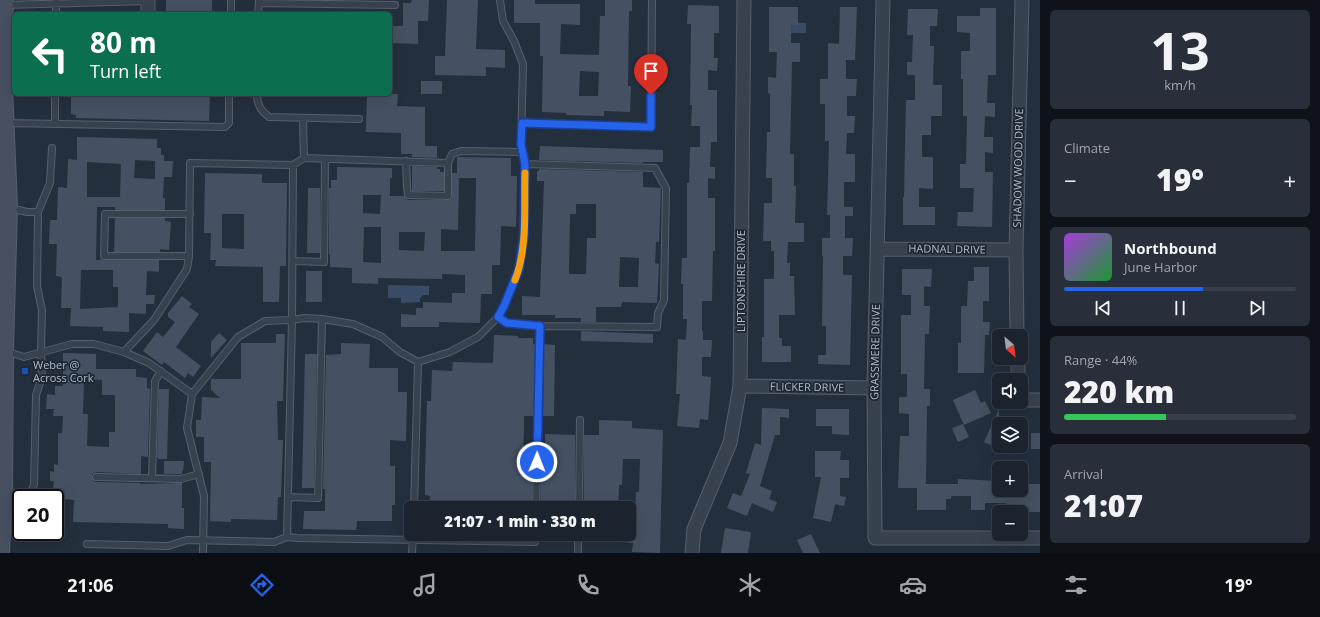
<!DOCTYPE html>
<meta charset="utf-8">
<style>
:root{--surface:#1b232e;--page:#282f3a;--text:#f1f3f6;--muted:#a0a4aa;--line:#39404a;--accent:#2563eb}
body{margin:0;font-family:"Open Sans",sans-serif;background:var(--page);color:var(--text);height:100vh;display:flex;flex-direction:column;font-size:15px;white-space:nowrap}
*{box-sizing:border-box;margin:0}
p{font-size:13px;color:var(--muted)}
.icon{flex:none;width:22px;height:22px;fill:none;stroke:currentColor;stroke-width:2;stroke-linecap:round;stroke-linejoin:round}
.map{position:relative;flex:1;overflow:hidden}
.side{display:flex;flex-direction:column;gap:10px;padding:10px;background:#0f1319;width:280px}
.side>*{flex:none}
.guide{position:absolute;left:12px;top:12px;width:380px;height:84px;border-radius:6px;box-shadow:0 4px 16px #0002,0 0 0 1px var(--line);background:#0b6e4f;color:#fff;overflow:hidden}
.needle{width:26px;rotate:152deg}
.fabs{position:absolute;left:992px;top:329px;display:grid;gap:8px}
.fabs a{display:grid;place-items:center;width:36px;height:36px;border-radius:6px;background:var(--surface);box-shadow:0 4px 16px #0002,0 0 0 1px var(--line);font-size:20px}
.speed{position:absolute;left:12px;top:489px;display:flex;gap:8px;font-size:20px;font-weight:700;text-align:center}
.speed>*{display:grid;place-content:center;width:52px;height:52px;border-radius:50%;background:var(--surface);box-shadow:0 4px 16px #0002,0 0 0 1px var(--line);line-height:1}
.speed .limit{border:2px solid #111;border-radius:6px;background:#fff;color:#111}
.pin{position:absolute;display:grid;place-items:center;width:34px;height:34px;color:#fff;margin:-41px -17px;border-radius:50% 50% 50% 0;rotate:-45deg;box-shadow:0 0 4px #0007}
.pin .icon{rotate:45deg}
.me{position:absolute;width:44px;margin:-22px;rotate:1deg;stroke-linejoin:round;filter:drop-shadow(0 0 3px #0008)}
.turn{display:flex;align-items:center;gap:14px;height:84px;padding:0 12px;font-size:18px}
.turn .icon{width:52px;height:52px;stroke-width:2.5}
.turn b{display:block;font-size:28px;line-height:34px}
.big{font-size:30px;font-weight:800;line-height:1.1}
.side .widget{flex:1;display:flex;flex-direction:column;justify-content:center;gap:6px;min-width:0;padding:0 14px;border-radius:6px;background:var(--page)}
.side .dial{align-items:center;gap:0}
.dial b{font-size:52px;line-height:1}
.song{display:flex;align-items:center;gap:12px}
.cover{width:48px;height:48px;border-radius:6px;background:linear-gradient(135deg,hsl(280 70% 55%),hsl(130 70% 35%))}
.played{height:4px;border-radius:2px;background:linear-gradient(90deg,var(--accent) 60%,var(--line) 60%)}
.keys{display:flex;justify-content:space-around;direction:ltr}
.heat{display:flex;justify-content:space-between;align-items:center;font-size:22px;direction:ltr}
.charge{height:6px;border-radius:3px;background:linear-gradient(90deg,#34c759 44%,var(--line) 0)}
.trip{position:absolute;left:404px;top:501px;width:232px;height:40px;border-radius:6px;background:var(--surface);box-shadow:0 4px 16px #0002,0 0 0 1px var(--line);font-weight:800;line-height:40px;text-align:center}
.tab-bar{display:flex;height:64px;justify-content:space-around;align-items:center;background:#0b0e12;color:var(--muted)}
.tab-bar .icon{width:28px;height:28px}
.tab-bar .selected{color:var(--accent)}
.tab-bar b{font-size:18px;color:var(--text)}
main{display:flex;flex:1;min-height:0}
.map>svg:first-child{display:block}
.water{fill:#394c67}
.building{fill:#455162;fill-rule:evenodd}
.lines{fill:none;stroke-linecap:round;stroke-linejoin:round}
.lane-casing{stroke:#565f6c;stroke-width:8}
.street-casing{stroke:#565f6c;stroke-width:15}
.secondary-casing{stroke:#565f6c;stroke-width:20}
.lane{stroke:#38414e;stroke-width:6}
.street{stroke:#38414e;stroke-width:13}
.secondary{stroke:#465061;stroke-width:18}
.route-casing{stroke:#184099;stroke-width:10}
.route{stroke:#2563eb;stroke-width:7}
.slow{stroke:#f59e0b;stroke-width:7}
.transit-dot{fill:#1a4fb4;stroke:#1d2633;stroke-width:1.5}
.labels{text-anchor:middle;stroke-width:3.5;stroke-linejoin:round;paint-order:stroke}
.street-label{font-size:11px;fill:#b4bcc9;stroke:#1d2633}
.poi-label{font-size:11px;fill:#b4bcc9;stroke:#1d2633;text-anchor:start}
</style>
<main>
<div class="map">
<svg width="1040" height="553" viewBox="0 0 1040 553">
<rect width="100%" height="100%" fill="#242f3e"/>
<path class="water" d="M793,23H806V33H788L789,27L793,25Z
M388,285L429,286V295H423L420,298V302L401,303V298H388Z"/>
<path class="building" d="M166,0H212V14H166Z
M412,0H429L428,21H418V44L390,43V26H403V3H411Z
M447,0H478L476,49L505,50V68L486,67V76L435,75V56H445Z
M514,0H535V4H580V25L561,24L560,54L599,55L600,16H605V0H632V11H629L628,86H631L630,112L604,111V116L566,115V113L542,112L543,56H540V23H514ZM580,71L599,72L598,96H579Z
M688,5L719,6V33H714V58H718L717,71L708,70V90H717V142H711L710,167H715V179L708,178V198H715V251H713L712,301H702V331H703V340H712L711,357H702V376L711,377L710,396L708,420L700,419L699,428L677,426L680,394H676L678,339L686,340L687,319H683V284H681L682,258H687V183H689L690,147H700V126H691L692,105H690L691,24H687Z
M769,7H798V25H791V43H800V62H792L790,154H794V186H796L795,223H804V242H788L787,263H790V276H794L795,315H779V338H782V346H791V362H762V337H764V279H774V251H771V241H763L764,203H772V178H766L767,132H770V94L768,93V77L776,78L777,52H769Z
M840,7H857L855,60H846V79H857L856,96H847V116H855L854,133H847L846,154H855V182H844V207H853V216H845V238H853L852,256H843V275H852L850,365L818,364V355H826V326H822L823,256H822V238H830V215H827L829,141H825V104H820V79H828V43L839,44Z
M980,8H996V75H988L987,103H995V117L985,116L984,137H993V153L985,152V172H993L992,227L957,226L958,212H973L974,188H960V164H966L967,116H963V79H961V51H970V33L957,32V16H980Z
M908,9H938L937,26H930V46H934L933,85H942V116H931V135H922V157H933V189L919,188V207H935V225H903V197H904L906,100H915V75H907V62H912L913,35H907Z
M421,81H442V94H421Z
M71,94H210L209,121L76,118V115L71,114Z
M367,94H398L397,106L425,107V146H437V158L412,157V154H401V133L366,132Z
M77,137L157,139V148H161V155H164V161H173L172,177H164L163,198H165V210H115V207H97L96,260H159V272L147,271L146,295H155L154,304H146V314L129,313V332L103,331V327L70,326L71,308H61L62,277L56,276L57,244H49L50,220H57L58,187L67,188L68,159L77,160ZM135,160L155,161V179L134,178ZM87,162L121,164L120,197H87ZM81,270H113V287H118V307L80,309Z
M540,146L663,150V162H643V163L539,160Z
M457,157L511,158V176H517L516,227L501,226L500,265H492V294H481L480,323L439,322V327H401V314L416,315V308H423V302L452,303V293H465V275L442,274V279L378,278V284L352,283V268L330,267V254H329V188H331V180H337V167L392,168V178H390V196H404L406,199L408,200H448L452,199V173H457ZM459,178H476L475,251H441V229L458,230ZM363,195H381L380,214L363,213ZM364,227H381V263L363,262ZM399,232H425L424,251L399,250Z
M412,166L437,167V169H440V172H444V191H412Z
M539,169L643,172V187L661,188L659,242H656L655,263L659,264L657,303L622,302L621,307H596V322H581V318H555V315H522V296L540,297L544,181H537V171H539ZM576,204H596V238H587L586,274H569L570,214H576ZM620,257L639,258L638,287H619Z
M205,173L262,174V183H287L286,266H280L279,302H263V267L215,266L216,260H210L211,233H204ZM222,214H244V249L222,248Z
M308,188H320V253H307Z
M115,218H165V221L171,222L169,250L160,249V252H114Z
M974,267H989V301H983V322H990L989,335H985L984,373H958V343H961V306H967L968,281H974Z
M902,269H932L931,287L924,286V306H930L929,334H925L924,389H930V406H927L926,484H958V479L999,481V490H1021V484H1040V512H1005L1006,503H985V510H971V496H951V499H946V510H917V488H898L900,436H909V414L899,413V397H907V374H901V315H911V295H902Z
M306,271H322V302H306Z
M182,296L192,304L189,307L199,314L176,347L201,366L193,377L188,373L185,378L164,362L162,365L143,351L157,332L163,337L175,322L168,317V313Z
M581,331L653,334V343L581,341Z
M219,333L227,340L211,358V342Z
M276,334H285L283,401H277L278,440H283L281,497H278L277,520L231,519V522L210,521L211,462H204V437H196V420H201L202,397L220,398L211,390V379H241V343H276Z
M494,335L518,336V338H533V344H535L534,416H524V431L523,458L533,459L532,508H430V496L425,495V478L427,401H431L432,370L452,371L453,362L493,363Z
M341,343L370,344L369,368H398V392H407L406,441L390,440V466H395V505H392V521H357L356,530L303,529L304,511H325V489H323L326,355L341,354Z
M544,344L555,345L554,416H543Z
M63,353L96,354V369H136V377L147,378V388L150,389L148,457L141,456V474L96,472L92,474V477L93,481L96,482L140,483V484L182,483V508H184V529L168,528V524L73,522L74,500L62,499V491H53L54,481H50V471L54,472V464L58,465V433H62L63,416H53L54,409H46L47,394L55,395V386H63ZM84,379L102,380V395H115V432H109V447L87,446L88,414H83Z
M305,354H317L314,488H302Z
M159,389H169L167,459H158V457H157Z
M975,390L981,403L985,401L991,413L964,425L953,400Z
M762,408L789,409V418L780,417V435H775L760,486L772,491L769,499L777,502L773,512L752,503L747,516L727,508L733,493L741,496L750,474L746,473L755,443L761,445Z
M816,409H849V435L832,434V426H816Z
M999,409V449L984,442Z
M599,420L632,421V428L663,430L660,553L632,552L633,543L621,542L622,534H629V514H635L636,492H639L640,459H623L622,485H619L618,508H584V435H599Z
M963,424L969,437L958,442L952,428Z
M1031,433H1040V449H1031Z
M545,434L575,435V508H540L542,459H545Z
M815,451H841L840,460H849V478H840V496L846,497L844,506L835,504L831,522L813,518L821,477H815Z
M164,461H184L183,471H182V474H164Z
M725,528L751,532L748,553H721Z
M811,534L820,553H803L797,540Z"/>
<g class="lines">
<defs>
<path id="lane" d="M259,3L395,5
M6,5L148,1
M56,14V0
M231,14V0
M258,14L259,0
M257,94C257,105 261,111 269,117L359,119
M303,119L304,158
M5,123L225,127L229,123V94
M522,123L651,127L652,0
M55,124V94
M406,161L407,187L408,195L448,196V163
M10,208L27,212H38
M189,256H104L105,214H190
M293,261L324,262L325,159
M498,317L507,323L540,326L657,327L658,313L664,300L666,188L655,168L525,164
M5,351L24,357L72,344H94L124,352L149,363L192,394
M124,352L154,320L187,269L189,256L190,163L293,165L304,158L448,163L452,154L461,151L522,152
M96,477L181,479L199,474
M152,478L155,381L161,371
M4,493H30L34,485L36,395L42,377L41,351L42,310L37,286L38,212L50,183L52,148
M288,497L318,498L322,319
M414,508L418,362L450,352L478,337L498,317L505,306L519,269L524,235L525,164L521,144L523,64L514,41L503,21L500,0
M536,508L540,326
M579,508L580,420
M287,537L297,538L535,542V534
M87,544L168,546L187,540L274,542L287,537L292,320L293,165
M203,553L204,496L187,428L192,394L238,337L265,321L292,320L304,318L322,319L353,324L382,337L400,352L418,362
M412,553L413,534
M578,553V534"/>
<path id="street" d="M883,0L874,388L875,538H1040
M148,14V0
M0,63H14
M878,249L1016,250
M1017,336L1016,250L1022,0
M1018,358V380
M740,386L874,388
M1021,400H1040
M692,553L694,529L730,443L740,386L744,0"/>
<path id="secondary" d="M0,551L3,493L4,351L8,207L2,63L4,0"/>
</defs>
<use href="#lane" class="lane-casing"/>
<use href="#street" class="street-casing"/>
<use href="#secondary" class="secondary-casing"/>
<use href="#lane" class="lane"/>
<use href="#street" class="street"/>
<use href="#secondary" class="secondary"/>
</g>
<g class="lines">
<defs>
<path id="route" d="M537,462L540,326L507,323L498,317L504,306L519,269L524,235L525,164L521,144L522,123L651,127V95"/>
</defs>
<use href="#route" class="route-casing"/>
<use href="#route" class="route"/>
<path class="slow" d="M515,280C528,247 524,208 525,173"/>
</g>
<rect class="transit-dot" x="21" y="367" width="8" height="8" rx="2"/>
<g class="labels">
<g class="street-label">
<text transform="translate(1018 168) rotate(-89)" y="4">SHADOW WOOD DRIVE</text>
<text transform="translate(947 249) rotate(1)" y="4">HADNAL DRIVE</text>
<text transform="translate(741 281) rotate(-90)" y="4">LIPTONSHIRE DRIVE</text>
<text transform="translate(875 352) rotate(-89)" y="4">GRASSMERE DRIVE</text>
<text transform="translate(807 387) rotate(1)" y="4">FLICKER DRIVE</text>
</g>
<g class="poi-label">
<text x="33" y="369">Weber @<tspan x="33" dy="13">Across Cork</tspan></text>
</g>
</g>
</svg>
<div class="fabs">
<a><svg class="needle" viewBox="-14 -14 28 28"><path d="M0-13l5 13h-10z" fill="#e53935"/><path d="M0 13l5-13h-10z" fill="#a0a4aa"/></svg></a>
<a><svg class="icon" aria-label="sound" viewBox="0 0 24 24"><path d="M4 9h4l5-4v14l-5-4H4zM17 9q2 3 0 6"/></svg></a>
<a><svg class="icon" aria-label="layers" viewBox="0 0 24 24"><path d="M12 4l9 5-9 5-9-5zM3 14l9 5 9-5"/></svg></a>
<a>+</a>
<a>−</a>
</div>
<div class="speed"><div class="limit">20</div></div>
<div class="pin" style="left:651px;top:95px;background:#d93025"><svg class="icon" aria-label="arrive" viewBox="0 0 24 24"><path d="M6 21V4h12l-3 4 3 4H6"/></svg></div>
<svg class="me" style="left:537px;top:462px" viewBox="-20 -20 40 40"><circle r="17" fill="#2563eb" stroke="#fff" stroke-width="3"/><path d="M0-11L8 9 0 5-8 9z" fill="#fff"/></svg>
<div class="trip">21:07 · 1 min · 330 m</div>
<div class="guide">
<div class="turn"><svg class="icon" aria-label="left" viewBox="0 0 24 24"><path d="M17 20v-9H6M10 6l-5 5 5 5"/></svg><div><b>80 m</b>Turn left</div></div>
</div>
</div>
<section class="side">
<div class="widget dial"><b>13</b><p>km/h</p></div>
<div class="widget"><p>Climate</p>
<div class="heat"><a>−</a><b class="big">19°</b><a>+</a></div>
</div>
<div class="widget">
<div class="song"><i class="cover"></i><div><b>Northbound</b><p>June Harbor</p></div></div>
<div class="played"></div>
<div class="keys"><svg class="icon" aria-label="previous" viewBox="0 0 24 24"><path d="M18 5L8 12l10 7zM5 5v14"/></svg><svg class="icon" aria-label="pause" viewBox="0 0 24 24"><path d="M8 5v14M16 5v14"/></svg><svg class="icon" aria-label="next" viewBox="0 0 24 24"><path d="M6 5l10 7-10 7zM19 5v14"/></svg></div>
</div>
<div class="widget"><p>Range · 44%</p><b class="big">220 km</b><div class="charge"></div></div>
<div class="widget"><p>Arrival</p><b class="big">21:07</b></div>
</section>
</main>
<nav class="tab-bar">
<b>21:06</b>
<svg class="icon selected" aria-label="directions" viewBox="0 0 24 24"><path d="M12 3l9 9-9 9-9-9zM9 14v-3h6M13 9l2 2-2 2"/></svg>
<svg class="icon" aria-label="music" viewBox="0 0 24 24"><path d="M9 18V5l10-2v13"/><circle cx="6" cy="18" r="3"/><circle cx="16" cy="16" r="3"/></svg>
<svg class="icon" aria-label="phone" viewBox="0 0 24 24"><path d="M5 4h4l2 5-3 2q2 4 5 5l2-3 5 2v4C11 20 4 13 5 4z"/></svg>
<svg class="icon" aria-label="climate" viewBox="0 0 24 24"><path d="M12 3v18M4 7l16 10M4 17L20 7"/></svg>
<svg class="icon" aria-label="car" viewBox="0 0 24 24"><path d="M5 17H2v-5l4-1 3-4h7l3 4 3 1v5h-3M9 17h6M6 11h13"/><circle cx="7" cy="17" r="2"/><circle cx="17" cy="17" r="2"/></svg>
<svg class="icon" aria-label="filters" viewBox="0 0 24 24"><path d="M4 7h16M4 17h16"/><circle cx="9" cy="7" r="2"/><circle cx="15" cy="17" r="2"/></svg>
<b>19°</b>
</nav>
